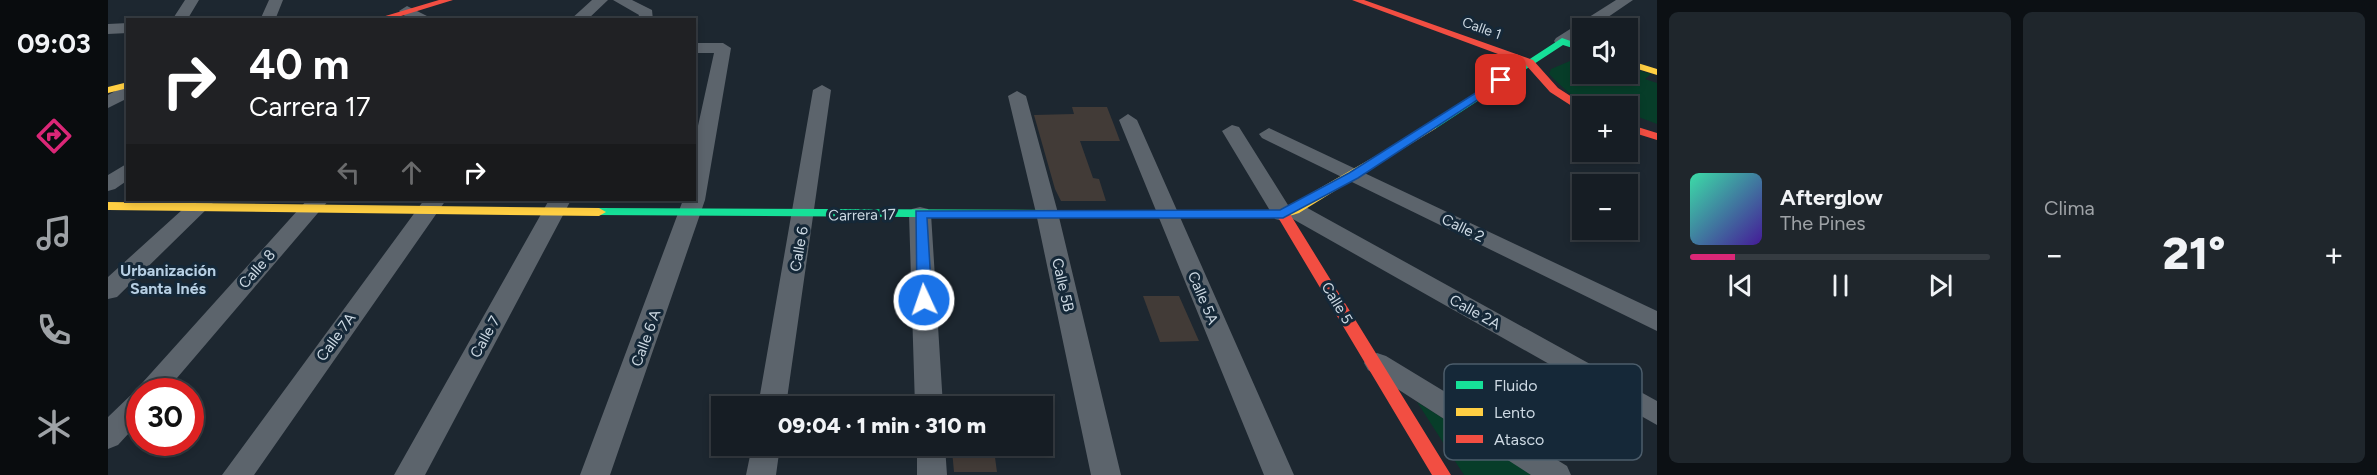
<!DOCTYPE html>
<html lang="es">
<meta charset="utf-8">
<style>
:root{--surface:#161d24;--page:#1f262c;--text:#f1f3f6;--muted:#9ea2a6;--line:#353b41;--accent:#db2777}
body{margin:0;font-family:Figtree,sans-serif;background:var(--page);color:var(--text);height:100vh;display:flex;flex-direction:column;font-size:22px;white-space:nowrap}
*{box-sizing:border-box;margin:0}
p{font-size:20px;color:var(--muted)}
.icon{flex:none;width:33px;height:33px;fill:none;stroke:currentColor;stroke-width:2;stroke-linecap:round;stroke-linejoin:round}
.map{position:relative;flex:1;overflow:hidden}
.drawer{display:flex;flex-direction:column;gap:12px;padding:12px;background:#0c1014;width:720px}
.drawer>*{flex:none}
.guide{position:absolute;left:18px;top:18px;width:570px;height:183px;border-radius:0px;box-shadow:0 3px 9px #0003,0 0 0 2px var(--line);background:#202124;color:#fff;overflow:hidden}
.fabs{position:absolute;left:1464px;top:18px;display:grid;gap:12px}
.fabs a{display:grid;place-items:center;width:66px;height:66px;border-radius:0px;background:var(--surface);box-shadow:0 3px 9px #0003,0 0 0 2px var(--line);font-size:30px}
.speed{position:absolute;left:18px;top:378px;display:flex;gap:12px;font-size:30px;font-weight:700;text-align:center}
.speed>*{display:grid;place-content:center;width:78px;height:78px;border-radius:50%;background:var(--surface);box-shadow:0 3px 9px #0003,0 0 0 2px var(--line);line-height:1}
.speed .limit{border:9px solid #d22;background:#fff;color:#111}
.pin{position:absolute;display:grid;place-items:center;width:51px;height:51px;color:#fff;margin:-26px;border-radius:12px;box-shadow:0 3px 9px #0006}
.me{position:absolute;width:66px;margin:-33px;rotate:357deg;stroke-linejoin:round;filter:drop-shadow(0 0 4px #0008)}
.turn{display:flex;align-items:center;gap:21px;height:126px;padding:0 24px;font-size:27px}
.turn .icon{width:78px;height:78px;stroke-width:2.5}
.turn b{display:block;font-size:42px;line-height:51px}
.lanes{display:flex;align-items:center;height:57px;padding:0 24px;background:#0003;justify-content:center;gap:30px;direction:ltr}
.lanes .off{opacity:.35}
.big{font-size:45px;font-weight:800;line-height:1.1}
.drawer .tile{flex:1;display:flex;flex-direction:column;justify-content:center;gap:9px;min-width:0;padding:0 21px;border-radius:9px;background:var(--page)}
.song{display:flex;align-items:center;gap:18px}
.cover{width:72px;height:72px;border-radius:9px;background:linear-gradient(135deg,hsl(160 70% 55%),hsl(260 70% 35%))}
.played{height:6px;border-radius:3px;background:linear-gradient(90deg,var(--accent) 15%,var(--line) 15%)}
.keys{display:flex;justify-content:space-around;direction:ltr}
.heat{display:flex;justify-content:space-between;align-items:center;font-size:33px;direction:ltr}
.drawer .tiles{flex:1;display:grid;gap:12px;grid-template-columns:repeat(2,1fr)}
.trip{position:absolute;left:603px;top:396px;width:342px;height:60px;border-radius:0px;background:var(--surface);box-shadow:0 3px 9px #0003,0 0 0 2px var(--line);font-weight:800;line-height:60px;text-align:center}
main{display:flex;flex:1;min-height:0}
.menu{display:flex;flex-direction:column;width:108px;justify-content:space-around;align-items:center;background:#090c0e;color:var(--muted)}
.menu .icon{width:42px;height:42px}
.menu .on{color:var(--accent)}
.menu b{font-size:27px;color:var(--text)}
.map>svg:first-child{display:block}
.green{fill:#073d29}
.building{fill:#423b37}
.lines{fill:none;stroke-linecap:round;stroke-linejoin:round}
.street{fill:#5c646c;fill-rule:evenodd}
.fast{fill:#16e098;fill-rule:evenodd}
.slow{fill:#ffcf43;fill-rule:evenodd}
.jam{fill:#f24e42;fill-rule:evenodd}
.route{fill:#1a73e8;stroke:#114b97;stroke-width:1.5}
.labels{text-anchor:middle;stroke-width:6;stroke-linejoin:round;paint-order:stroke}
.far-street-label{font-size:14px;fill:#cdd9e3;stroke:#152838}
.street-label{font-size:15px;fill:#cdd9e3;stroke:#152838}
.neighbourhood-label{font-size:16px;font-weight:bold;fill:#b7cfe3;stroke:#152838}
.key{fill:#152838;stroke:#4c5d6b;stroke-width:1.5}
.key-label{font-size:16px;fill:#cdd9e3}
</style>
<main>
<nav class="menu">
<b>09:03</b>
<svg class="icon on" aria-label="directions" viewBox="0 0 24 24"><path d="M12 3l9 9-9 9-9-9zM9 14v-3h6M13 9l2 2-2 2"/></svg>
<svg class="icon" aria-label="music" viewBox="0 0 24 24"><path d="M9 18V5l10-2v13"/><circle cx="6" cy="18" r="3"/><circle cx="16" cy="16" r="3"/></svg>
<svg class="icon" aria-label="phone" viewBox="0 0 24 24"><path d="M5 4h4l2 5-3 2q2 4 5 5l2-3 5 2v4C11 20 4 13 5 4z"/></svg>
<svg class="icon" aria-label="climate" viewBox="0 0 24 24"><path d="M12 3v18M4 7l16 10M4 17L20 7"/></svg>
</nav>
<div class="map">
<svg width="1549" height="475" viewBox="0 0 1549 475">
<rect width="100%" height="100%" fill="#1d2730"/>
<path class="green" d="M1462,61H1474V74H1520V67L1543,74L1537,79L1549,83V124L1520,113V106C1475,106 1473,106 1441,74L1443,69Z
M1309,402L1426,475H1356Z"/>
<path class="building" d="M964,107H999L1006,125L1012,141H972L985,178L991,179L998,201H953L947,189L926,115L966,114Z
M1035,296H1071L1091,341L1052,342Z
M844,450H886L889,472H846Z"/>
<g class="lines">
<path class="street" d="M77,0H91L79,20H64Z
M161,0H175L167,20H152Z
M484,0H500L479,20H462Z
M505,0H524L544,10L545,20H529L531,15Z
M1508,0H1525L1484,28H1474V35L1460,44H1448L1446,41L1448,38Z
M299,6L321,17L323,20C311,20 300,21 291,11Z
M20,23V33L0,34V24Z
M586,43H615L623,48L597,200L502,475H472L575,200H586V144L606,53H586Z
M20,84V98L0,108V95Z
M714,85L723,90L678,406H650L705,90Z
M909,91L918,96L950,213L1013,475H983L928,213L900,96Z
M1020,114L1029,120L1186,475H1156L1011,120Z
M1124,125L1131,127L1180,205H1194L1549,401V425L1183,218L1175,221L1167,219L1114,131Z
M1161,128L1549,311V331L1154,138L1151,134Z
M20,163V180L7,189L0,191V175Z
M85,200H108L9,297L0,299V277Z
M199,200H221L57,392H32V421L10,445L0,449V417L26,392Z
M316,200H338L146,475H114Z
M441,200H463L317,475H286Z
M812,207L820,209L823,214L835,406H807L801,214L804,209Z
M1269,353L1278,356L1459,466L1463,475H1423L1260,370L1256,363L1260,356Z
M644,446H672L668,475H638Z
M809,446H837L839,475H809Z"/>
<path class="fast" d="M1454,38L1474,45V51L1455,45L1327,129H1319L1317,127Z
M491,208L943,210L950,214L943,218L486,215L484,212Z"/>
<path class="slow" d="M1520,60L1549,69V75L1520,66Z
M20,82V88L0,93V87Z
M1323,124L1329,127L1327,129L1191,213L1175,218H943L936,214L943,210H1174Z
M0,202L491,208L498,212L491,216L0,210Z"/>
<path class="jam" d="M331,0H345L280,20H264Z
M1244,0H1256L1425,60L1450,88L1478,106H1474V111L1470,110L1442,92L1417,64Z
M1520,124L1549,133V140L1520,131Z
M1175,210L1182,214L1343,475H1324L1168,214Z"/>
</g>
<path class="route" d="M1393,77L1398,80L1397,82L1250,178L1175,218H819L824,300L816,305L809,300L808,211L1172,210L1241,173Z"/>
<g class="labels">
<g class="far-street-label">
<text transform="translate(1374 28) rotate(20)" y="5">Calle 1</text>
</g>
<g class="street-label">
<text transform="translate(754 215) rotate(-1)" y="5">Carrera 17</text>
<text transform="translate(1355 228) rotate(26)" y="5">Calle 2</text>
<text transform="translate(691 249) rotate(-80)" y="5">Calle 6</text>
<text transform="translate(149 269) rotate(-48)" y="5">Calle 8</text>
<text transform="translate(955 285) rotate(77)" y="5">Calle 5B</text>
<text transform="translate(1095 298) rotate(67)" y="5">Calle 5A</text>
<text transform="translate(1229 303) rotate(59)" y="5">Calle 5</text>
<text transform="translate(1367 312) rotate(29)" y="5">Calle 2A</text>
<text transform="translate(228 337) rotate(-54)" y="5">Calle 7A</text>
<text transform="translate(377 337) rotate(-61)" y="5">Calle 7</text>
<text transform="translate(538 338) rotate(-70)" y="5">Calle 6 A</text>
</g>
<g class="neighbourhood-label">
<text x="60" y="276">Urbanización<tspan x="60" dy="18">Santa Inés</tspan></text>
</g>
</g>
<rect x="1336" y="364" width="198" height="96" rx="9" class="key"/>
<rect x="1348" y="381" width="27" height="8" fill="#16e098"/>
<rect x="1348" y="408" width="27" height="8" fill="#ffcf43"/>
<rect x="1348" y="435" width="27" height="8" fill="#f24e42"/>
<g class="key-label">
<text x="1386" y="391">Fluido</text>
<text x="1386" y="418">Lento</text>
<text x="1386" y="445">Atasco</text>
</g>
</svg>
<div class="fabs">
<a><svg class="icon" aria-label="sound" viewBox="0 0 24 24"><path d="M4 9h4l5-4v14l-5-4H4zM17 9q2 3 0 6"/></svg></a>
<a>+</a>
<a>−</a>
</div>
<div class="speed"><div class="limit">30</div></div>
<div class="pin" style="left:1393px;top:80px;background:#d93025"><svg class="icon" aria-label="arrive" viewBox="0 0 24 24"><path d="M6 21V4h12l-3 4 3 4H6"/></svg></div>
<svg class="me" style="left:816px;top:300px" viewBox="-20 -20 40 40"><circle r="17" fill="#1a73e8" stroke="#fff" stroke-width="3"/><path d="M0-11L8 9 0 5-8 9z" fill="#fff"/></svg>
<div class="trip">09:04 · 1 min · 310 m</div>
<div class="guide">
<div class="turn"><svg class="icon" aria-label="right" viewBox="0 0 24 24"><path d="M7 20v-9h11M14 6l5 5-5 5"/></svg><div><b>40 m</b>Carrera 17</div></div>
<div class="lanes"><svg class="icon off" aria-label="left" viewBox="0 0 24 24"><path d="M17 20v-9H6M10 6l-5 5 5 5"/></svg><svg class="icon off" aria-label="ahead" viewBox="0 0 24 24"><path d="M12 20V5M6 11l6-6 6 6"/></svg><svg class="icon" aria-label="right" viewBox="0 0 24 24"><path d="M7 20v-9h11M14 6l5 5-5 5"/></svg></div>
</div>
</div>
<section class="drawer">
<div class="tiles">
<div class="tile">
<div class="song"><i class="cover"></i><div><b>Afterglow</b><p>The Pines</p></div></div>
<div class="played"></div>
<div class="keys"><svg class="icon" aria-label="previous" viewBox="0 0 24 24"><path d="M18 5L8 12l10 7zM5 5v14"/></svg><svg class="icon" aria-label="pause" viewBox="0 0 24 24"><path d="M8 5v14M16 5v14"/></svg><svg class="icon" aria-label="next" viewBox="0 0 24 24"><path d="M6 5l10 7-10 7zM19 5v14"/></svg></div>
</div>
<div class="tile"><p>Clima</p>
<div class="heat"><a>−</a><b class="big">21°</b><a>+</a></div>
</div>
</div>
</section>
</main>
